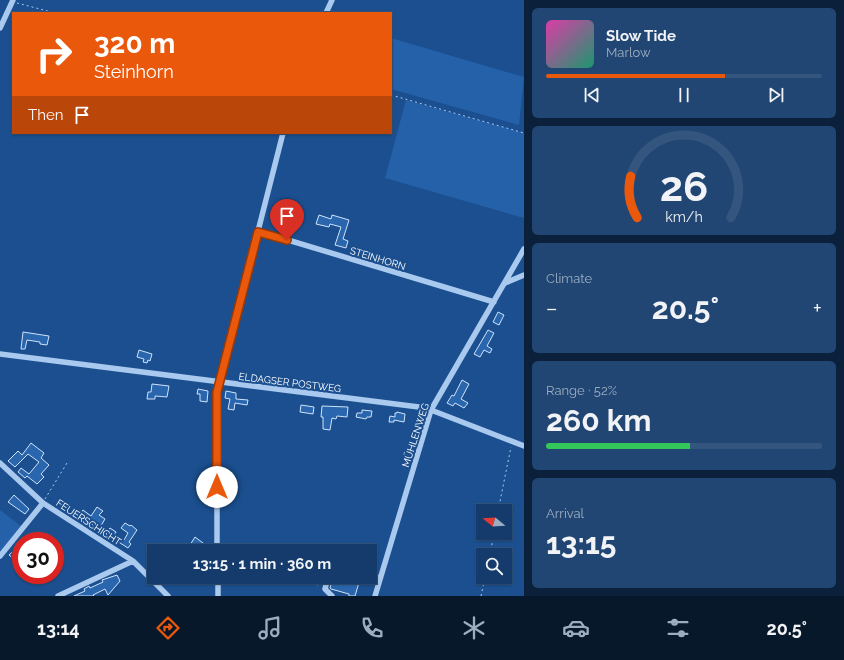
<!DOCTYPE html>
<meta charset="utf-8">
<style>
:root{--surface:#143b6b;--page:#214673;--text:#f1f3f6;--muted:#9dadc1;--line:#33557e;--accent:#ea580c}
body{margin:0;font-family:Raleway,sans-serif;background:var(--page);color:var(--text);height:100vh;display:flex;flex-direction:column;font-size:15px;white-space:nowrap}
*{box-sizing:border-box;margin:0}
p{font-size:13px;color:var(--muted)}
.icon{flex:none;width:22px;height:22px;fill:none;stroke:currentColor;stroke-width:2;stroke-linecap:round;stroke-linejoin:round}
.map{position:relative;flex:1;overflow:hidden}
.details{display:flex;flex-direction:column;gap:8px;padding:8px;background:#0b203b;width:320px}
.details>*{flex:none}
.guide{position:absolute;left:12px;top:12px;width:380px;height:122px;border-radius:0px;box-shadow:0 1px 3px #0004,0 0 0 1px var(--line);background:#ea580c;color:#fff;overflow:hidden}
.needle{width:26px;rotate:288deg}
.fabs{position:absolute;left:476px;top:504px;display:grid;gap:8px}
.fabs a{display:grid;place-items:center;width:36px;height:36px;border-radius:0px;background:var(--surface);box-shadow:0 1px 3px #0004,0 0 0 1px var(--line);font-size:20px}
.speed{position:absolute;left:12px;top:532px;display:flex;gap:8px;font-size:20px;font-weight:700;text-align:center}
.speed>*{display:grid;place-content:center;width:52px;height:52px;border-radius:50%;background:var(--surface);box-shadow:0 1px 3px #0004,0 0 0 1px var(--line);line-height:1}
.speed .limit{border:6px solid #d22;background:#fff;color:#111}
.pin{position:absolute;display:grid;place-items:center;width:34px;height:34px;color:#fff;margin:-41px -17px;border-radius:50% 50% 50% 0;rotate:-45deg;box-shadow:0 0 4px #0007}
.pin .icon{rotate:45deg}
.me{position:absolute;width:44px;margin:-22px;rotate:0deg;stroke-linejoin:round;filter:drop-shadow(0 0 3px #0008)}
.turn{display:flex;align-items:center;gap:14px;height:84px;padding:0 16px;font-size:18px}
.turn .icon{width:52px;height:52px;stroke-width:2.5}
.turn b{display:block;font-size:28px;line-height:34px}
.then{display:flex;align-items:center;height:38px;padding:0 16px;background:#0003;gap:8px;font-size:15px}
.big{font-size:30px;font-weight:700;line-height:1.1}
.details .widget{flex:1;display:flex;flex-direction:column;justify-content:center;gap:6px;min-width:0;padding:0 14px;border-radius:6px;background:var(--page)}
.details .dial{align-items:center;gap:0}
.dial svg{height:104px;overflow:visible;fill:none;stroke:var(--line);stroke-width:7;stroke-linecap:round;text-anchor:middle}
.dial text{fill:var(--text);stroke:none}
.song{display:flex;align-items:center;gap:12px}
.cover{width:48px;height:48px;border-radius:6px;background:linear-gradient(135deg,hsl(320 70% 55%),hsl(160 70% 35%))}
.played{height:4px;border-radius:2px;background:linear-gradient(90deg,var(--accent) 65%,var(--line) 65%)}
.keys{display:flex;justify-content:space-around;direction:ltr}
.heat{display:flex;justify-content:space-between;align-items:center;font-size:22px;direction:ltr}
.charge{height:6px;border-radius:3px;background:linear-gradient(90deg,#34c759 52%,var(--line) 0)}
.trip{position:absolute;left:147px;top:544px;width:230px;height:40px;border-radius:0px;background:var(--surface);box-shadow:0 1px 3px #0004,0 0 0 1px var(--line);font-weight:700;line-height:40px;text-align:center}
.menu{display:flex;height:64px;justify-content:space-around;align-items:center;background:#08182b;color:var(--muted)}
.menu .icon{width:28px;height:28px}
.menu .selected{color:var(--accent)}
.menu b{font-size:18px;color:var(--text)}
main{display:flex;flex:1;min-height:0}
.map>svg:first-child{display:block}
.green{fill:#2461a8}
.building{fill:#2a66ad;stroke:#cfe3fa}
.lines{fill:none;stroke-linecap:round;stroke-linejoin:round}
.path{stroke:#a9c9ee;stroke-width:1;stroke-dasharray:2 3;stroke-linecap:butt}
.minor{stroke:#a9c9ee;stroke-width:5.5}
.route-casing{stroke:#983908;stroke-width:10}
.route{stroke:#ea580c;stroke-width:7}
.labels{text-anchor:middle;stroke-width:4;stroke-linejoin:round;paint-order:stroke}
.street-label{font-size:10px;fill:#fff;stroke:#1b4f8f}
</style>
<main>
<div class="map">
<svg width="524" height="596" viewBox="0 0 524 596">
<rect width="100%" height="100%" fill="#1b4f8f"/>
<path class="green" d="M391,38L524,77L519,125L391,89Z
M406,100L524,133V218L385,178Z
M0,510L21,526L0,552Z"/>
<path class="building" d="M319,215L331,219L332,215L349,220L343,239L348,241L346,248L335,245L341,227L330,224L329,227L316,224Z
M498,312L504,315L499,325L493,322Z
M488,330L494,333L487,346L492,349L490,353L484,350L480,357L474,354Z
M23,332L49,336L47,345L40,344V342L27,340L25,349H21Z
M139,350L152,354L150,361L148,360L147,363L143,362L144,359L137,357Z
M462,380L469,384L461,399L468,403L464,408L455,403L453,406L447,403L452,395L454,396Z
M152,384L169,386L167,397L155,396V399H147L148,392H151Z
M198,389L208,391L207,402L200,401V394H197Z
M226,391L236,393V399L248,400L247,405L235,403L234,410L228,409L230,399L225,398Z
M301,405L314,407L313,414L300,412Z
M322,406L348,407L347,417L337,416L336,419L332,418L330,430L323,429V417H321Z
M362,410L372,411L371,417H367L366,419L356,417L357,413H362Z
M397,412L405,414L404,422L394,420V422H389L390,416L395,417V413H397Z
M31,443L44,453L41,458L49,465L41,474L44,477L37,484L27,476L25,478L18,472L21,468L29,474L39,462L28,454L15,467L8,461L18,451L22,455Z
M14,495L29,509L25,514L8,502Z
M97,507L103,511L99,515L105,519L99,529L79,516L83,510L91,516Z
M125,523L130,526L131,525L137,530L129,542L131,544L128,548L106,534L110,528L116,532L115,534L124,540L128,533L121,528Z
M195,537L207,546L203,551H198L190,545Z
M16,550L21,554V565L9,555L13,551L14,552Z
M117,575L120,581L108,595L105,589L93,595L94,596H74L85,591L84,589L89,586L90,588L103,582L102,580Z
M294,577H320L318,585L294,578Z
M333,577H353L360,579L355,596H349V594L331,589L330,588Z"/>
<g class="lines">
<path class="path" d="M17,3L55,13
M391,95L524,133
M45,499L67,463
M498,511L511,447
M490,555L494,533
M481,596L485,577"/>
<path class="minor" d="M326,13L332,0
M0,28L13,0
M258,231L494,302
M505,283L524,275
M0,354L419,407L431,410L524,446
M0,463L43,503L133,561L168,596
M217,551V392L283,133
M0,556L43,503
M370,576L380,578
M218,577V596
M328,577L325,589L332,596
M58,596L133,561
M375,596L431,410L524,249"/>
</g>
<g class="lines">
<defs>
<path id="route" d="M217,487V392L258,232L287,240"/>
</defs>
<use href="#route" class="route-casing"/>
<use href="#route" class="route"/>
</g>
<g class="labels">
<g class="street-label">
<text transform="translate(378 258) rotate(17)" y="4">STEINHORN</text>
<text transform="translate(290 382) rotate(7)" y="4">ELDAGSER POSTWEG</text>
<text transform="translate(415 435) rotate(-72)" y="4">MÜHLENWEG</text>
<text transform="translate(89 522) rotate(33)" y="4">FEUERSCHICHT</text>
</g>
</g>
</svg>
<div class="fabs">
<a><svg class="needle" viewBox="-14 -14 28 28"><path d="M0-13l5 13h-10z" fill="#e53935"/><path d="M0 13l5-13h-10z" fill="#9dadc1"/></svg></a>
<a><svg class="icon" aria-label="search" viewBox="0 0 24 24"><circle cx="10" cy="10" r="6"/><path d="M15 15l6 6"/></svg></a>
</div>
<div class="speed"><div class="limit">30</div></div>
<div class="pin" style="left:287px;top:240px;background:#d93025"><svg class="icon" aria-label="arrive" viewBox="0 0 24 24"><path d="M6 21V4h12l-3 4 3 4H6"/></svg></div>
<svg class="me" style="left:217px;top:487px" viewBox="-20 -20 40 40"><circle r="19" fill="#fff"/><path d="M0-13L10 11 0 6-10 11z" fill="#ea580c"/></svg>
<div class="trip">13:15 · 1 min · 360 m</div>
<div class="guide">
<div class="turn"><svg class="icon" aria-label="right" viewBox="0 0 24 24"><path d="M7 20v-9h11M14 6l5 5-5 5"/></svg><div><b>320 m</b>Steinhorn</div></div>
<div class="then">Then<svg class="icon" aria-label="arrive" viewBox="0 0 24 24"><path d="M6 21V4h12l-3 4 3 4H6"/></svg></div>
</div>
</div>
<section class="details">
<div class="widget">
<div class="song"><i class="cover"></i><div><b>Slow Tide</b><p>Marlow</p></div></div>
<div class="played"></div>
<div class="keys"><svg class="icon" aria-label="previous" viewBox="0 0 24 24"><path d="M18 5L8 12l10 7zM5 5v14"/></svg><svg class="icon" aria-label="pause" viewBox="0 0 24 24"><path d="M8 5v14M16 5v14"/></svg><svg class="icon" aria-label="next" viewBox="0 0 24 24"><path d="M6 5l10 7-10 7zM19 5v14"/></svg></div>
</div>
<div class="widget dial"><svg viewBox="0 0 100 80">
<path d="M14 69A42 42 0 1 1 86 69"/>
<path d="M14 69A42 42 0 0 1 9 37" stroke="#ea580c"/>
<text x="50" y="56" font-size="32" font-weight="700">26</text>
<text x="50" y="72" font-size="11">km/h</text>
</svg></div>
<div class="widget"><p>Climate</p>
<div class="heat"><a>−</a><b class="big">20.5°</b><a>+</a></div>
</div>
<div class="widget"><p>Range · 52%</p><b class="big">260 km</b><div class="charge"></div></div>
<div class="widget"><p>Arrival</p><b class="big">13:15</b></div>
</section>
</main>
<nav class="menu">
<b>13:14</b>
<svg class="icon selected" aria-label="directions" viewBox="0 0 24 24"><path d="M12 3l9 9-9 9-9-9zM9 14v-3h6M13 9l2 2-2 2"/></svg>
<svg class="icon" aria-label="music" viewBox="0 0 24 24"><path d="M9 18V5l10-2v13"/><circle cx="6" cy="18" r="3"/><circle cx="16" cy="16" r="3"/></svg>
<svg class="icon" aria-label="phone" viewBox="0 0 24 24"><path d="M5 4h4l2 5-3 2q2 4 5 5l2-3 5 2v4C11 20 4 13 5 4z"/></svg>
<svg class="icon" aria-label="climate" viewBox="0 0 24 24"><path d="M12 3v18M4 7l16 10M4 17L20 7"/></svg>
<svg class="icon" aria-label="car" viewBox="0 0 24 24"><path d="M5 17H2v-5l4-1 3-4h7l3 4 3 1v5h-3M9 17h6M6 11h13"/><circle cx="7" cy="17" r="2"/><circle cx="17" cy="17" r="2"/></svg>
<svg class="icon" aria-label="filters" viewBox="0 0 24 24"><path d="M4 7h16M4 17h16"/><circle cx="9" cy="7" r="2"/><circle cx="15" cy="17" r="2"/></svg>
<b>20.5°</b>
</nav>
